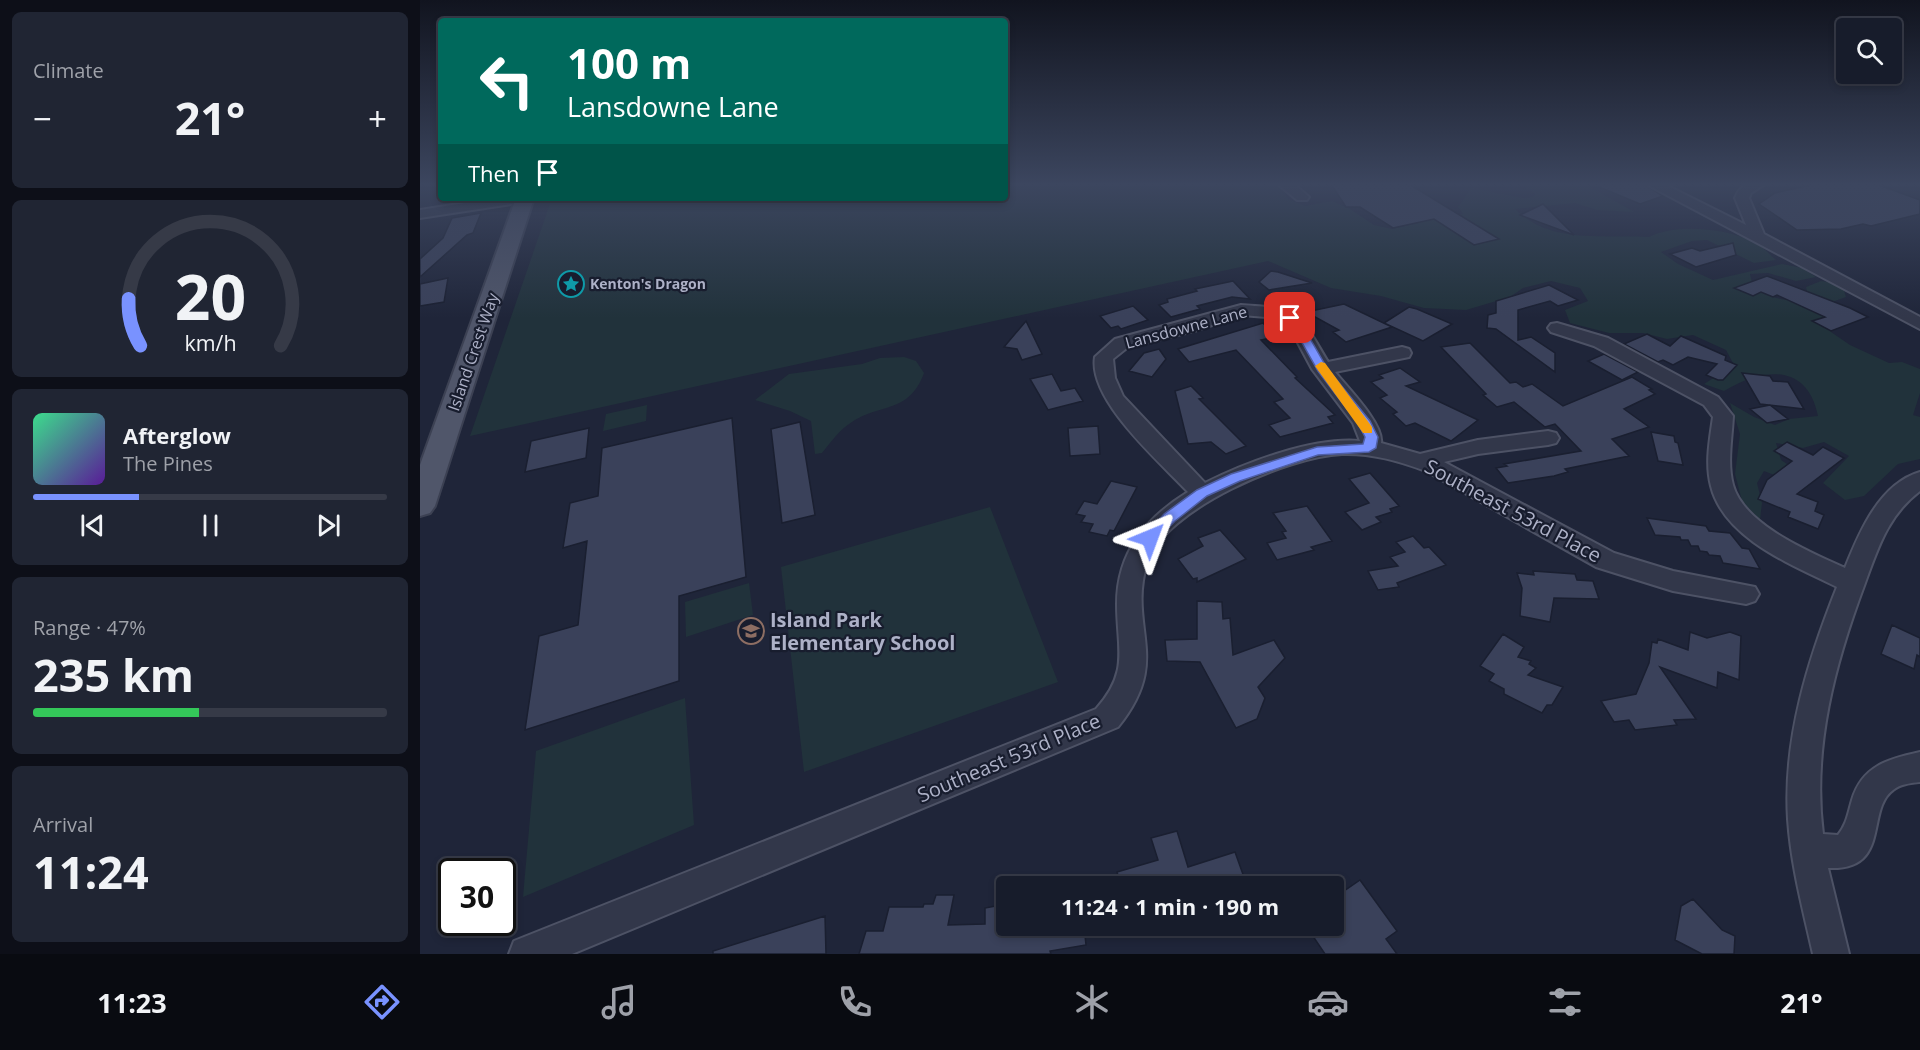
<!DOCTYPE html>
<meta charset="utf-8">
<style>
:root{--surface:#171c2b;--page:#202533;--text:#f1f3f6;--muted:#9ea1a9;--line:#363a47;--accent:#7992ff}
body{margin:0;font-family:"Open Sans",sans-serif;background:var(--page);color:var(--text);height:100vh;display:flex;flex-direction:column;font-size:22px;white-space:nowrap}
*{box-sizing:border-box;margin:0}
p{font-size:20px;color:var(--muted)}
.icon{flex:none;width:33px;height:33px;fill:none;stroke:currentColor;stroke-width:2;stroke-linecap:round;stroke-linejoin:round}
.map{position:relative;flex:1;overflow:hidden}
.panel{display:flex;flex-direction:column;gap:12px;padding:12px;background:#0d0f18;width:420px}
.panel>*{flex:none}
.guide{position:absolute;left:18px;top:18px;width:570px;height:183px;border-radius:6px;box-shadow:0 3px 9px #0003,0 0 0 2px var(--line);background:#00695c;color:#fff;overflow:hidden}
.fabs{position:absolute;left:1416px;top:18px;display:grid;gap:12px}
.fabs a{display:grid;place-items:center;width:66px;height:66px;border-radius:6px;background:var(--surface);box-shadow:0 3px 9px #0003,0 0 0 2px var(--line);font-size:30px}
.speed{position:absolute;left:18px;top:858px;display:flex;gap:12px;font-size:30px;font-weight:700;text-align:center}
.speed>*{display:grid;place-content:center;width:78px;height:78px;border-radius:50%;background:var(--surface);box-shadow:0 3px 9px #0003,0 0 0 2px var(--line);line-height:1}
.speed .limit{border:3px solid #111;border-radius:9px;background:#fff;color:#111}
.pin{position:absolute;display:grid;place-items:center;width:51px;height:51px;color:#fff;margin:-26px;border-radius:12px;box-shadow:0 3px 9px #0006}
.me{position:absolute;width:66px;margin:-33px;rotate:44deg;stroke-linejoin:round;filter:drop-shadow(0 0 4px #0008)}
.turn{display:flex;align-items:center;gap:21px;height:126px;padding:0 30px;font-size:27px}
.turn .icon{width:78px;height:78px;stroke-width:2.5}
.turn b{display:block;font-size:42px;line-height:51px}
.then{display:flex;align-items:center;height:57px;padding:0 30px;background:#0003;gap:12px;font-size:22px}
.big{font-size:45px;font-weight:700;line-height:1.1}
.panel .tile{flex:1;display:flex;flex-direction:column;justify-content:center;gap:9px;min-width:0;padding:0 21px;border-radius:9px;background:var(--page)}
.panel .dial{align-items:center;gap:0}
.dial svg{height:156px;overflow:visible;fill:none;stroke:var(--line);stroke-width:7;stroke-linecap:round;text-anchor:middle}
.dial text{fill:var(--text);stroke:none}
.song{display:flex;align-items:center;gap:18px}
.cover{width:72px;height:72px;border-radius:9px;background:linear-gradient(135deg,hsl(150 70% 55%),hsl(270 70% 35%))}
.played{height:6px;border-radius:3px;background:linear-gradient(90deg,var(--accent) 30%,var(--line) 30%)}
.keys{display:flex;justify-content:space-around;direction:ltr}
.heat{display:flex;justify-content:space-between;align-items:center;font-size:33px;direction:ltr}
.charge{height:9px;border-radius:4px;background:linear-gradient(90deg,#34c759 47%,var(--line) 0)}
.trip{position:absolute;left:576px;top:876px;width:348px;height:60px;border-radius:6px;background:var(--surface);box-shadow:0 3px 9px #0003,0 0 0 2px var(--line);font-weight:700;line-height:60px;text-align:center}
.tab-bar{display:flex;height:96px;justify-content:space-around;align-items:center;background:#090b11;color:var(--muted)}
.tab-bar .icon{width:42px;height:42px}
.tab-bar .active{color:var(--accent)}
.tab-bar b{font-size:27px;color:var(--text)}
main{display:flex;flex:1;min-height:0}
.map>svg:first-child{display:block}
.green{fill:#21323b}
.building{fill:#3a415a;stroke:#1a1f30;stroke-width:1.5}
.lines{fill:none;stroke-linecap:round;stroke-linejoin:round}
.minor-casing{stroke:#4d5265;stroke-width:4}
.major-casing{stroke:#3c4153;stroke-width:4}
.minor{fill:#32374a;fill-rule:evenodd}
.major{fill:#50566a;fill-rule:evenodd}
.route{fill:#7992ff;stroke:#4f5fa6;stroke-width:1.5}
.slow{fill:#f59e0b}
.labels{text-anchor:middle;stroke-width:4.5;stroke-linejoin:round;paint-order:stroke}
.far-poi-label{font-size:14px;font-weight:bold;fill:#adb1c7;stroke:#181d2e;text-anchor:start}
.street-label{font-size:16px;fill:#adb1c7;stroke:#181d2e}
.near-street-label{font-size:20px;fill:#adb1c7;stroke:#181d2e}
.near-poi-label{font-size:20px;font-weight:bold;fill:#adb1c7;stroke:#181d2e;text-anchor:start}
</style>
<main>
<section class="panel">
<div class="tile"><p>Climate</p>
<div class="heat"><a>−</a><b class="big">21°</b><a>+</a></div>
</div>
<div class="tile dial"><svg viewBox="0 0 100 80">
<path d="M14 69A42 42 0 1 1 86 69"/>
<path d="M14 69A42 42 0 0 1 8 45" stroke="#7992ff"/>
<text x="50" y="56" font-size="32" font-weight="700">20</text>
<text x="50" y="72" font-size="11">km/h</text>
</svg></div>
<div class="tile">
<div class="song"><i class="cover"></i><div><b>Afterglow</b><p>The Pines</p></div></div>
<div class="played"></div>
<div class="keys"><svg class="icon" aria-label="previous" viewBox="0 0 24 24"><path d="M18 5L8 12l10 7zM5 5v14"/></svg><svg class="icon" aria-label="pause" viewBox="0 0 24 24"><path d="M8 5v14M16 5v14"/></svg><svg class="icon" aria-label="next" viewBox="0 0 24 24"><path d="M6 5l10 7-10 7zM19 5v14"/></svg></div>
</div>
<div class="tile"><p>Range · 47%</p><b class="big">235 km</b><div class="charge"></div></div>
<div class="tile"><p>Arrival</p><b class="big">11:24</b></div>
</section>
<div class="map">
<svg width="1500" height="954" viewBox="0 0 1500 954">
<rect width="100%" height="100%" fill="#1f2539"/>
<path class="green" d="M585,184H859L868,199L885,206L912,201L930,209L954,225L972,229L998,223L993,218L1043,214L1038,207L1051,188L1103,198L1113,197L1115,194L1101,184H1165L1214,212L1177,210L1155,203L1095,209C1131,245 1182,234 1229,237C1256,223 1306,228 1334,242C1342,246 1349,254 1356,260L1334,263L1287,240L1272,241L1241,252L1258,264L1293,280L1362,264L1382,268L1396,277L1376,281L1348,273L1330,274L1333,287C1352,298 1365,304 1388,296L1386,287L1401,281L1422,284L1426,297L1395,308L1414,325L1411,332L1430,345L1469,363L1482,362L1500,369V393L1493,415L1500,417V459L1478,464L1444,496L1425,500L1403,483L1429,456L1404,442L1383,448L1356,443L1361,460L1388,478L1387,488L1344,471L1337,483L1342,503L1340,520L1322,501L1315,474L1320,434L1310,403L1334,417L1355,425L1369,419L1398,416C1387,362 1342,368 1304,391L1284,384L1314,365L1306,350L1273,335L1247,339L1223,333H1189L1150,323L1145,310L1168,301L1160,288L1131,281L1103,288L1090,297L1046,310L1004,308L961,296L911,288L848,261L50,436L132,198H585Z
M484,357L496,361L504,373C489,414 460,403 432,422C420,429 411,442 402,453L395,454L391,421L370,411L335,400L369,374L442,364L460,358Z
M227,405L226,421L183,431L186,414Z
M570,507L638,682L384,772L361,567Z
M329,583L333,615L266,637L265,602Z
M265,698L274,825L103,897L116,751Z"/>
<path class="building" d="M911,184H989L1079,239L1054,245L1014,219L973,228L940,207H926Z
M1172,184H1224L1243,196L1220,204Z
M1395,184H1456L1500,200V214L1451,226L1443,224L1421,229L1377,230L1339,204L1355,193Z
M1123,204L1154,235L1100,215Z
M61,213L53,233L47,235L0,277V259L23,238L32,218Z
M1313,243L1316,255L1276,267L1250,254L1272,248L1280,251Z
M851,271L858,272L892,283L849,290L839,282Z
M1347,276L1430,308L1448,317L1411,331L1392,321L1405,317L1357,295L1353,297L1341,292L1333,296L1314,288Z
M28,278L24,302L0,306V284Z
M813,281L830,299L812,297L777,306L780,309L751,317L739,305L748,302L747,299L777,291L775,289Z
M1129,285L1158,300L1138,306L1130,301L1098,310V340L1111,337L1135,353V372L1076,329L1067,328L1068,315L1076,313V301Z
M924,304L972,327L926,342L913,332L919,330L886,312Z
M713,306L728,320L701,329L698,326L691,328L680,316Z
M989,307L997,309L1032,324L1003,341L964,323Z
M606,321L622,354L602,360L597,349L584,347Z
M843,323L856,337L841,340L877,377L875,378L915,415L908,417L913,423L860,437L849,425L870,418L854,402L863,399L816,350L769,362L758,349Z
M1227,334L1250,346L1261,336L1306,356L1305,360L1317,365L1303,380H1298L1286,375L1297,364L1268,357L1253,365L1243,360L1238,362L1204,344Z
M1050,343L1090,383L1096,382L1103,387L1112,384L1143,406L1212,377L1232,389L1229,390L1235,394L1204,409L1229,427L1192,439L1209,456L1145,469L1148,472L1134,476L1088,483L1076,468L1087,466L1084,464L1161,451L1135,424L1125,427L1094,402L1077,407L1063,395L1066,394L1021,347Z
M739,349L746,359L732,377L709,371L724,353Z
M1184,354L1218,372L1202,380L1168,361Z
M980,368L1000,382L986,386L1058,420L1031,441L995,423L986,426L973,414L977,412L960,398L967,395L951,382L963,378L959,375Z
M1322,373L1350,376L1353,381L1368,382L1384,409L1340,404Z
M632,374L641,391L655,388L663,401L628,410L610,379Z
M771,386L783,398L779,399L826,446L806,454L791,442L768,444L755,391Z
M1350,405L1368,419L1347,423L1330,409Z
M312,418L326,577L259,596V681L105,730L119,636L158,625L167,541L143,548L150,503L178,496L182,448Z
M380,422L395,515L362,523L351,429Z
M678,426L680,454L650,456L648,428Z
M169,428L166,458L105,472L111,441Z
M1231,432L1254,436L1255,442L1258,443L1263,465L1238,461Z
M1367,442L1393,455L1403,447L1424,458L1377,494L1398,502L1395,511L1404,515L1398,529L1368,517L1370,512L1338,499L1347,480L1372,461L1354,451Z
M950,473L979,506L970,509L972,512L956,517L961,522L942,530L925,512L949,503L929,479Z
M691,481L717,487L694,531L690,530L687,536L669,532L673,524L661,522L665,516L656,514L664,501L677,504Z
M887,506L912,541L891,547L894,550L857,560L847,543L866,538L862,532L866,531L853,513Z
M1227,518L1286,526L1289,531L1310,533L1322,548L1329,549L1340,569L1303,563L1300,556L1289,555L1287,552L1280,551L1278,546H1271L1268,540H1261L1260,537L1235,535Z
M800,530L826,559L777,582V578L773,579L758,559L783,546L778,538Z
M993,536L1004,548L1009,547L1026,565L977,583L979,587L958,590L948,571L978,566L970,557L985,552L976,542Z
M1113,571L1155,574L1157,580L1173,581L1179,599L1134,598L1130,622L1100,616L1102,588L1097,573L1114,575Z
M777,601L802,602L803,619L810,618L813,655L854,640L865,658L838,687L845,698L837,719L816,728L780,662L747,661L745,640L777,639Z
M1472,625L1500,638V657L1497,655L1494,669L1461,654Z
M1270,632L1287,638L1310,632L1321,636L1319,680L1298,672L1297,688L1240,667L1276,719L1254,720L1257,725L1215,730L1209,720L1194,722L1181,701L1216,694L1229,663L1232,642L1237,643L1238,639L1268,650Z
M1083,634L1104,647L1098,657L1111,661L1109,664L1116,668L1108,675L1143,687L1132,705H1127L1122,713L1084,694V689L1069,681L1074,674L1060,666Z
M757,831L768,867L815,852L825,880L805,886H701L697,872L738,860L731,838Z
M940,880L977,931L966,939L977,954H905L886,926H914V898Z
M516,895H534L528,925L565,924V908L586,904V926H664L666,945L630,951L631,954H439L446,931H463L469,907H503L504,904H513Z
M1273,899L1302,930L1315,936L1314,954H1282L1255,940L1261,906Z
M405,916L406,954H293V951Z"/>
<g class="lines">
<defs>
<path id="minor" d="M858,184H874L889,197L887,200H877Z
M1226,184H1244L1326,225L1315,198C1321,183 1330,184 1345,184L1331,193L1329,198L1344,234L1500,317V329Z
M77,198H112L105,202L0,218V210Z
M821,305C882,309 877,310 908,362L982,347L989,349L991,353L989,357L915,372C927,387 964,424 961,443L1000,454L1058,440L1128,431L1136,433L1139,438L1136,443L1128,445L1058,454L1024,462L1194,553L1253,571L1335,587L1339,594L1335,601L1326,604L1253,591L1176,567L1006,471C979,461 952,453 922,454C869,456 744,509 727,563C707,629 753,659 698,727L152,954H89L94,941L676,709C710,671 697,649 697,604C697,552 726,518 768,492C739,461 668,400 675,357L695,339ZM822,315L857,318L869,326L892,369L933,423L940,441C893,437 827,462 785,483L703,396L695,378L693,359L708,347L774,331Z
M1137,323L1188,338L1298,397L1313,416C1312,438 1307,463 1313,485C1324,525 1390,552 1425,568C1439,533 1459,484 1500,472V491C1468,515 1458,548 1445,583C1415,663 1392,748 1403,834L1418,835C1427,824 1428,813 1432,800C1442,766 1468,759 1500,752V782C1491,783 1480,784 1473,790C1445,810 1472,871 1408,868L1429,954H1393C1383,909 1371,865 1368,819C1363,739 1388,660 1417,587C1373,565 1304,539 1291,486C1285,463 1290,439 1293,417L1284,405L1174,346L1131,332L1128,328L1131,324Z"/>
<path id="major" d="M96,198H114L15,506L10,513L0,516V465Z"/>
</defs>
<use href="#minor" class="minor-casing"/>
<use href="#major" class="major-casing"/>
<use href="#minor" class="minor"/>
<use href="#major" class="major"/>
</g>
<linearGradient id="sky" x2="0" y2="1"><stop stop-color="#11141f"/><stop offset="0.58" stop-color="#3c465f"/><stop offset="1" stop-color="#3c465f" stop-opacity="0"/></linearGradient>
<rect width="1500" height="318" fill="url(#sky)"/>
<path class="route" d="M870,314L880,321L907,368L950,421L958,437L956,448L949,452L898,455L820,481L787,496L755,521L735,542H725L722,538L725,535L744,514L777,490L811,474L897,447L943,444L945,437L937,422L898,371L872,325L865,318Z"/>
<path class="slow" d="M901,362L905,363L952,427V433H943L895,366Z"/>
<defs>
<symbol id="sight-ring" viewBox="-11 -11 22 22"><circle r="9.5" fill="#181d2e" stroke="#0f9aa8" stroke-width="1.5"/><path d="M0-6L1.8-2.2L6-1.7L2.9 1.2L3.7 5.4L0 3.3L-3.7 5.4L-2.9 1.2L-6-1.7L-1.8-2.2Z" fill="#0f9aa8"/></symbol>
<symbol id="school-ring" viewBox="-11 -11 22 22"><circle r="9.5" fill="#181d2e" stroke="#8d6e63" stroke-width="1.5"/><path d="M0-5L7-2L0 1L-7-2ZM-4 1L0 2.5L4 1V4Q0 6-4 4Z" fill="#8d6e63"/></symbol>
</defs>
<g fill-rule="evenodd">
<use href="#sight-ring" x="136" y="269" width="30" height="30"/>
<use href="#school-ring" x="316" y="616" width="30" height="30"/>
</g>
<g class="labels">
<g class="far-poi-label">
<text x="170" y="289">Kenton's Dragon</text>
</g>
<g class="street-label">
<text transform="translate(766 327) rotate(-15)" y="6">Lansdowne Lane</text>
<text transform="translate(53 352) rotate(-71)" y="6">Island Crest Way</text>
</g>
<g class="near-street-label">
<text transform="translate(1093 511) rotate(28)" y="7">Southeast 53rd Place</text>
<text transform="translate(589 758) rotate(-23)" y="7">Southeast 53rd Place</text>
</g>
<g class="near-poi-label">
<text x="350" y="627">Island Park<tspan x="350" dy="23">Elementary School</tspan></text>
</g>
</g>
</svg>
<div class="fabs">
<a><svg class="icon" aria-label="search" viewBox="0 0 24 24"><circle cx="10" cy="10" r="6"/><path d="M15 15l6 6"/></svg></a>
</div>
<div class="speed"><div class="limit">30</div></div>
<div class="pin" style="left:870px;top:318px;background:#d93025"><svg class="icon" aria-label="arrive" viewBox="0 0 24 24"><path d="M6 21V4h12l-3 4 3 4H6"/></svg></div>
<svg class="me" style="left:730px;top:538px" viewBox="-20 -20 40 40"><path d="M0-17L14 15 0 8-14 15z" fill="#7992ff" stroke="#fff" stroke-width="4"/></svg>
<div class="trip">11:24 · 1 min · 190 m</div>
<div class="guide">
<div class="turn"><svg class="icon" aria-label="left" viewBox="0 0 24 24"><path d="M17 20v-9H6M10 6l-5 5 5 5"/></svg><div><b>100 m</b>Lansdowne Lane</div></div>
<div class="then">Then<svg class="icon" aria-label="arrive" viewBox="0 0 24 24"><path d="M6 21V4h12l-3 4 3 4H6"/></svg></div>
</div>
</div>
</main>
<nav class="tab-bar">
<b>11:23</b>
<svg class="icon active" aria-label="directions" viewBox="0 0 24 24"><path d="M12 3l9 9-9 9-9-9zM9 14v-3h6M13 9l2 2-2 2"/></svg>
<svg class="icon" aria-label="music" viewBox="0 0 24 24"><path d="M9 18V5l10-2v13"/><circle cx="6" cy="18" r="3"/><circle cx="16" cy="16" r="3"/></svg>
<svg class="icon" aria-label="phone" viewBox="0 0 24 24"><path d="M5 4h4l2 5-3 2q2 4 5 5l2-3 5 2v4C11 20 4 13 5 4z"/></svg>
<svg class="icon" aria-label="climate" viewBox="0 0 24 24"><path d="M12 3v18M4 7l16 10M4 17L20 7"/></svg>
<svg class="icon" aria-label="car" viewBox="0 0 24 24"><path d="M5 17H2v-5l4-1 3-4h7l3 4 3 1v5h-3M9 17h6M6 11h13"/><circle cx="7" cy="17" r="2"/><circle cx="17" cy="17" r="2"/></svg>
<svg class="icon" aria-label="filters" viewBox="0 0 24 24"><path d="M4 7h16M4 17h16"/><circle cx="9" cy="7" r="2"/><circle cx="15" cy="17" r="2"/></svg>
<b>21°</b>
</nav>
